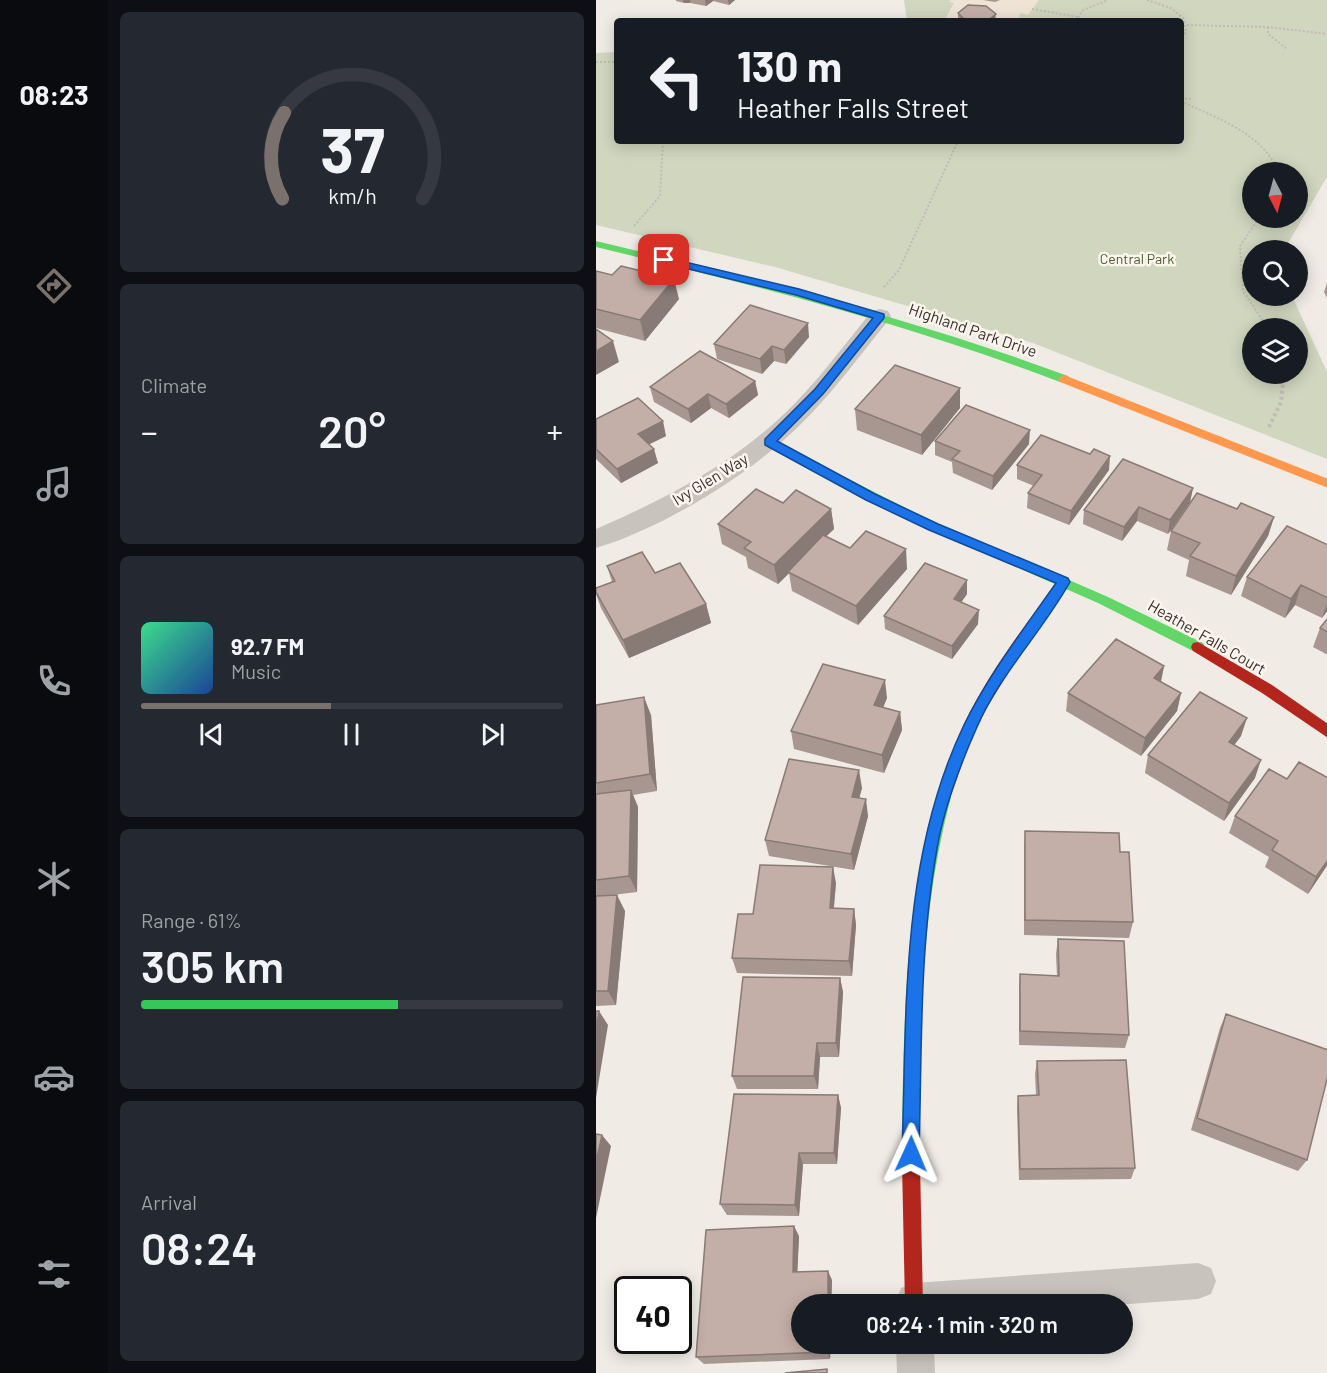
<!DOCTYPE html>
<meta charset="utf-8">
<style>
:root{--surface:#171b24;--page:#242831;--text:#f1f3f6;--muted:#9ea1a6;--line:#363941;--accent:#7a716c}
body{margin:0;font-family:Barlow,sans-serif;background:var(--page);color:var(--text);height:100vh;display:flex;flex-direction:column;font-size:22px;white-space:nowrap}
*{box-sizing:border-box;margin:0}
p{font-size:20px;color:var(--muted)}
.icon{flex:none;width:33px;height:33px;fill:none;stroke:currentColor;stroke-width:2;stroke-linecap:round;stroke-linejoin:round}
.map{position:relative;flex:1;overflow:hidden}
.side{display:flex;flex-direction:column;gap:12px;padding:12px;background:#0d0f14;width:488px}
.side>*{flex:none}
.top-card{position:absolute;left:18px;top:18px;width:570px;height:126px;border-radius:6px;box-shadow:0 3px 15px #0003;background:#171b24;color:var(--text);overflow:hidden}
.needle{width:39px;rotate:174deg}
.tools{position:absolute;left:646px;top:162px;display:grid;gap:12px}
.tools a{display:grid;place-items:center;width:66px;height:66px;border-radius:50%;background:var(--surface);box-shadow:0 3px 15px #0003;font-size:30px}
.speed{position:absolute;left:18px;top:1276px;display:flex;gap:12px;font-size:30px;font-weight:700;text-align:center}
.speed>*{display:grid;place-content:center;width:78px;height:78px;border-radius:50%;background:var(--surface);box-shadow:0 3px 15px #0003;line-height:1}
.speed .limit{border:3px solid #111;border-radius:9px;background:#fff;color:#111}
.pin{position:absolute;display:grid;place-items:center;width:51px;height:51px;color:#fff;margin:-26px;border-radius:12px;box-shadow:0 3px 9px #0006}
.me{position:absolute;width:66px;margin:-33px;rotate:1deg;stroke-linejoin:round;filter:drop-shadow(0 0 4px #0008)}
.turn{display:flex;align-items:center;gap:21px;height:126px;padding:0 24px;font-size:27px}
.turn .icon{width:78px;height:78px;stroke-width:2.5}
.turn b{display:block;font-size:42px;line-height:51px}
.big{font-size:45px;font-weight:600;line-height:1.1}
.side .widget{flex:1;display:flex;flex-direction:column;justify-content:center;gap:9px;min-width:0;padding:0 21px;border-radius:9px;background:var(--page)}
.side .dial{align-items:center;gap:0}
.dial svg{height:156px;overflow:visible;fill:none;stroke:var(--line);stroke-width:7;stroke-linecap:round;text-anchor:middle}
.dial text{fill:var(--text);stroke:none}
.song{display:flex;align-items:center;gap:18px}
.cover{width:72px;height:72px;border-radius:9px;background:linear-gradient(135deg,hsl(150 70% 55%),hsl(220 70% 35%))}
.played{height:6px;border-radius:3px;background:linear-gradient(90deg,var(--accent) 45%,var(--line) 45%)}
.keys{display:flex;justify-content:space-around;direction:ltr}
.heat{display:flex;justify-content:space-between;align-items:center;font-size:33px;direction:ltr}
.charge{height:9px;border-radius:4px;background:linear-gradient(90deg,#34c759 61%,var(--line) 0)}
.trip{position:absolute;left:195px;top:1294px;width:342px;height:60px;border-radius:30px;background:var(--surface);box-shadow:0 3px 15px #0003;font-weight:600;line-height:60px;text-align:center}
main{display:flex;flex:1;min-height:0}
.menu{display:flex;flex-direction:column;width:108px;justify-content:space-around;align-items:center;background:#090b0e;color:var(--muted)}
.menu .icon{width:42px;height:42px}
.menu .selected{color:var(--accent)}
.menu b{font-size:27px;color:var(--text)}
.map>svg:first-child{display:block}
.green{fill:#d1d6bf;fill-rule:evenodd}
.plaza{fill:#eee3d5}
.lines{fill:none;stroke-linecap:round;stroke-linejoin:round}
.path-far1{stroke:#c2bbb6;stroke-width:2;stroke-dasharray:2 2;stroke-linecap:butt}
.path{stroke:#c2bbb6;stroke-width:4;stroke-dasharray:3 3;stroke-linecap:butt}
.street{fill:#c9c3be;fill-rule:evenodd}
.fast{fill:#63d668;fill-rule:evenodd}
.slow{fill:#ff974d;fill-rule:evenodd}
.jam{fill:#b3261e;fill-rule:evenodd}
.wall{fill:#a89690}
.shaded-wall{fill:#887a75}
.building{fill:#c3afa7;stroke:#887a75;stroke-width:1.5}
.route{fill:#1a73e8;stroke:#114b97;stroke-width:1.5}
.labels{text-anchor:middle;stroke-width:5;stroke-linejoin:round;paint-order:stroke}
.far-park-label{font-size:14px;fill:#4a5a2e;stroke:#fbf5ee}
.street-label{font-size:16px;fill:#3b302b;stroke:#fbf5ee}
</style>
<main>
<nav class="menu">
<b>08:23</b>
<svg class="icon selected" aria-label="directions" viewBox="0 0 24 24"><path d="M12 3l9 9-9 9-9-9zM9 14v-3h6M13 9l2 2-2 2"/></svg>
<svg class="icon" aria-label="music" viewBox="0 0 24 24"><path d="M9 18V5l10-2v13"/><circle cx="6" cy="18" r="3"/><circle cx="16" cy="16" r="3"/></svg>
<svg class="icon" aria-label="phone" viewBox="0 0 24 24"><path d="M5 4h4l2 5-3 2q2 4 5 5l2-3 5 2v4C11 20 4 13 5 4z"/></svg>
<svg class="icon" aria-label="climate" viewBox="0 0 24 24"><path d="M12 3v18M4 7l16 10M4 17L20 7"/></svg>
<svg class="icon" aria-label="car" viewBox="0 0 24 24"><path d="M5 17H2v-5l4-1 3-4h7l3 4 3 1v5h-3M9 17h6M6 11h13"/><circle cx="7" cy="17" r="2"/><circle cx="17" cy="17" r="2"/></svg>
<svg class="icon" aria-label="filters" viewBox="0 0 24 24"><path d="M4 7h16M4 17h16"/><circle cx="9" cy="7" r="2"/><circle cx="15" cy="17" r="2"/></svg>
</nav>
<section class="side">
<div class="widget dial"><svg viewBox="0 0 100 80">
<path d="M14 69A42 42 0 1 1 86 69"/>
<path d="M14 69A42 42 0 0 1 15 25" stroke="#7a716c"/>
<text x="50" y="56" font-size="32" font-weight="700">37</text>
<text x="50" y="72" font-size="11">km/h</text>
</svg></div>
<div class="widget"><p>Climate</p>
<div class="heat"><a>−</a><b class="big">20°</b><a>+</a></div>
</div>
<div class="widget">
<div class="song"><i class="cover"></i><div><b>92.7 FM</b><p>Music</p></div></div>
<div class="played"></div>
<div class="keys"><svg class="icon" aria-label="previous" viewBox="0 0 24 24"><path d="M18 5L8 12l10 7zM5 5v14"/></svg><svg class="icon" aria-label="pause" viewBox="0 0 24 24"><path d="M8 5v14M16 5v14"/></svg><svg class="icon" aria-label="next" viewBox="0 0 24 24"><path d="M6 5l10 7-10 7zM19 5v14"/></svg></div>
</div>
<div class="widget"><p>Range · 61%</p><b class="big">305 km</b><div class="charge"></div></div>
<div class="widget"><p>Arrival</p><b class="big">08:24</b></div>
</section>
<div class="map">
<svg width="732" height="1373" viewBox="0 0 732 1373">
<rect width="100%" height="100%" fill="#f0ebe5"/>
<path class="green" d="M308,0H731V177L688,250H657V296H696L731,372V459L437,343L179,267L0,225V53L21,52V141H585V21H311ZM657,172H702V218H657ZM657,328H702V374H657Z"/>
<path class="plaza" d="M355,0H443L432,15L424,13L422,21H348L358,3L353,2Z"/>
<g class="lines">
<path class="path-far1" d="M551,0L575,8L587,18L590,32L585,40
M436,9L482,17
M480,21L487,10L512,0
M591,25L672,27L732,34
M672,27V34L691,49
M0,62H21
M585,98L595,99
M585,101C619,118 668,133 682,172
M663,218L644,246L647,291L672,328
M38,226L64,196L67,141
M288,287L303,270L362,141"/>
<path class="path" d="M673,427L685,402L688,374"/>
<path class="street" d="M284,309L292,311L295,316L292,321C263,356 236,394 203,426C153,475 67,528 0,548V529C67,500 133,466 187,415C220,384 247,346 276,311Z
M602,1263L615,1268L620,1281L615,1294L602,1299L519,1305H301L300,1301L305,1288L318,1283Z
M300,1344H338L339,1373H301Z"/>
<path class="fast" d="M0,241C160,279 318,319 472,376L474,379L468,383L464,382C313,324 157,285 0,247Z
M173,438L321,514L512,597L607,643L609,647L607,651H597L502,603L313,520L169,445L167,442Z
M348,791L353,793L355,797C323,917 323,1039 324,1163L321,1169L315,1172L309,1169L306,1163C307,1038 307,918 341,797L343,793Z"/>
<path class="slow" d="M468,375L732,479V488L464,382L462,379Z"/>
<path class="jam" d="M468,577L472,579L474,582L472,585L423,655L390,709L374,742L353,801L348,803L343,801L341,797C349,772 357,747 368,724C393,672 429,625 464,579Z
M602,642L676,685L732,724V738L666,693L597,651L595,647L597,643Z
M315,1154L321,1157L324,1163L327,1305H309L306,1163L309,1157Z"/>
</g>
<path class="wall" d="M80,0H139L133,5L117,1L110,6L94,3H88L80,1Z
M387,0H404L399,2Z
M362,13L399,21H362Z
M0,271L83,299L49,341L0,328Z
M732,280V300L728,292Z
M213,337L190,364L178,361L166,374L121,359L118,344Z
M159,381L162,395L133,418L115,408L95,423L58,402L54,387Z
M364,388V408L326,455L261,430L259,409Z
M0,419L70,436L53,444L62,463L25,483L0,459Z
M339,441L433,444L396,490L357,473L356,462L339,455Z
M421,465L513,470L473,525L431,508L432,493L438,486L421,479Z
M597,488L594,502L572,534L541,521L526,541L487,524L488,510Z
M187,503L235,509L238,529L230,536L254,548L311,569L262,625L196,591L193,573L182,584L152,568L150,557L126,544L122,524Z
M641,509L678,517L672,536L635,595L590,576L593,560L571,550L575,531Z
M732,545V610L726,618L699,605L689,618L645,596L651,577Z
M11,566L110,604L115,623L33,658L5,608L0,594V588L16,582Z
M371,594L365,602L382,624L356,659L289,629L288,616Z
M732,618V655L717,647L724,628Z
M568,666L565,682L585,693L581,711L545,756L470,711L472,693Z
M291,698L287,708L304,712L306,730L288,773L198,749L195,731Z
M0,705L55,715L61,791L37,795L42,807L41,892L8,896L29,911L20,1005L0,1006Z
M645,736L638,745L659,778L628,821L549,773L552,755Z
M732,778V864L712,894L669,867L673,857L633,833L639,816L691,779Z
M266,788L263,798L272,816L258,870L173,856L169,840Z
M429,831L524,852L537,922L533,938L428,935V848Z
M240,883L238,908L258,909L260,925L256,976L141,973L136,958L157,914Z
M462,939L533,1035L529,1048L423,1045V989L424,974L461,976L460,954Z
M244,978L247,992L243,1057H224L222,1089H141L136,1076Z
M630,1014L711,1160L702,1171L595,1130L624,1028Z
M441,1061L539,1168L535,1179L423,1180L421,1108L422,1096L440,1095L439,1074Z
M242,1095L245,1108L241,1164H207L203,1216L131,1215L124,1204Z
M203,1236L201,1272L236,1280L234,1359L108,1364L100,1357Z"/>
<path class="shaded-wall" d="M87,0H94V3H88Z
M109,0H117V1L110,6Z
M132,0H139L133,5Z
M400,14L399,21H391Z
M78,279L83,299L49,341L44,320Z
M212,323L213,337L190,364L188,350Z
M17,341L23,362L0,375V351Z
M176,346L178,361L166,374L164,359Z
M159,381L162,395L133,418L130,404Z
M364,388V408L326,455L325,435Z
M112,394L115,408L95,423L92,409Z
M67,421L70,436L46,448L42,434Z
M434,430L433,444L396,490L397,476Z
M58,449L62,463L25,483L21,469Z
M514,456L513,470L473,525L475,511Z
M597,488L594,502L572,534L574,520Z
M543,507L541,521L526,541L528,527Z
M235,509L238,529L182,584L178,565Z
M678,517L672,536L635,595L640,576Z
M310,549L311,569L262,625L260,606Z
M371,580V594L358,613V599Z
M705,585L699,605L689,618L695,599Z
M732,601V610L726,618Z
M110,604L115,623L33,658L27,640Z
M383,610L382,624L356,659V646Z
M568,666L564,685L558,678Z
M289,680L291,698L280,724L278,705Z
M585,693L581,711L545,756L549,738Z
M48,697L55,715L61,791L54,774Z
M304,712L306,730L288,773L286,755Z
M651,718L645,736L627,760L633,742Z
M665,760L659,778L628,821L633,803Z
M263,770L266,788L259,814L256,797Z
M35,790L42,807L41,892L33,876Z
M270,799L272,816L258,870L255,854Z
M732,860V864L712,894L720,877Z
M237,867L240,883L236,924L234,908Z
M21,895L29,911L20,1005L12,991Z
M258,909L260,925L256,976L253,961Z
M244,978L247,992L243,1057L240,1043Z
M3,1011L12,1025L0,1098V1031Z
M221,1043L224,1057L222,1089L218,1076Z
M242,1095L245,1108L241,1164L238,1153Z
M6,1135L15,1146L0,1218V1162Z
M203,1153L207,1164L203,1216L199,1205Z
M198,1226L203,1236L201,1281L197,1272Z
M232,1271L236,1280L235,1305H232Z
M231,1344H235L234,1359L231,1352Z"/>
<path class="building" d="M372,5L390,6L400,14L391,21H370L362,13Z
M25,266L78,279L44,320L0,309V271L16,275Z
M154,305L212,323L188,350L176,346L164,359L118,344Z
M0,329L17,341L0,351Z
M104,351L159,381L130,404L112,394L92,409L54,387Z
M299,365L364,388L325,435L259,409Z
M42,398L67,421L42,434L58,449L21,469L0,449V419Z
M370,405L434,430L397,476L356,459L364,451L339,441Z
M445,435L494,454L498,449L514,456L475,511L432,493L446,475L421,465Z
M527,459L597,488L574,520L543,507L528,527L488,510Z
M160,489L187,503L200,490L235,509L178,565L148,548L155,542L122,524Z
M601,493L641,509L645,503L678,517L640,576L594,556L604,543L575,531Z
M691,526L732,545V598L705,585L695,599L651,577Z
M270,531L310,549L260,606L192,572L227,535L254,548Z
M46,552L59,573L84,563L110,604L27,640L0,592V588L19,581L11,566Z
M329,563L371,580L358,599L383,610L356,646L288,616Z
M732,618V632L724,628Z
M520,639L568,666L558,678L585,693L549,738L472,693Z
M227,664L289,680L278,705L304,712L286,755L195,731Z
M604,692L651,718L633,742L665,760L633,803L552,755Z
M48,697L54,774L0,783V705Z
M193,759L263,770L256,797L270,799L255,854L169,840Z
M703,762L732,778V860L720,877L676,850L682,841L639,816L673,769L691,779Z
M35,790L33,876L0,880V794Z
M429,831L523,833L524,852H533L537,922L429,920Z
M164,865L237,867L234,908L258,909L253,961L136,958L142,914H157Z
M21,895L12,991H0V896Z
M462,939L528,941L533,1035L424,1031V974L463,976Z
M147,977L244,978L240,1043H221L218,1076H136Z
M0,1011H3L0,1031Z
M630,1014L732,1050V1075L711,1160L601,1118Z
M530,1060L539,1168L424,1169L422,1096L443,1095L441,1061Z
M138,1094L242,1095L238,1153H203L199,1205L124,1204Z
M0,1134L6,1135L0,1162Z
M198,1226L197,1272L232,1271V1305H206V1344H231V1352L100,1357L110,1230Z
M231,1369V1373H189Z"/>
<path class="route" d="M68,257L203,289L288,314V318L227,394L181,441L279,494L342,524L472,578L474,582C446,632 404,674 381,727C364,765 348,808 341,849C323,949 326,1052 323,1154L321,1160L315,1162L309,1160L306,1154C311,1009 304,858 368,725C393,674 428,629 460,583L333,530L270,500L169,445V439L219,389L277,318L200,295L64,262L62,260Z"/>
<g class="labels">
<g class="far-park-label">
<text x="541" y="264">Central Park</text>
</g>
<g class="street-label">
<text transform="translate(377 330) rotate(19)" y="6">Highland Park Drive</text>
<text transform="translate(114 479) rotate(-31)" y="6">Ivy Glen Way</text>
<text transform="translate(611 637) rotate(30)" y="6">Heather Falls Court</text>
</g>
</g>
</svg>
<div class="tools">
<a><svg class="needle" viewBox="-14 -14 28 28"><path d="M0-13l5 13h-10z" fill="#e53935"/><path d="M0 13l5-13h-10z" fill="#9ea1a6"/></svg></a>
<a><svg class="icon" aria-label="search" viewBox="0 0 24 24"><circle cx="10" cy="10" r="6"/><path d="M15 15l6 6"/></svg></a>
<a><svg class="icon" aria-label="layers" viewBox="0 0 24 24"><path d="M12 4l9 5-9 5-9-5zM3 14l9 5 9-5"/></svg></a>
</div>
<div class="speed"><div class="limit">40</div></div>
<div class="pin" style="left:68px;top:260px;background:#d93025"><svg class="icon" aria-label="arrive" viewBox="0 0 24 24"><path d="M6 21V4h12l-3 4 3 4H6"/></svg></div>
<svg class="me" style="left:315px;top:1154px" viewBox="-20 -20 40 40"><path d="M0-17L14 15 0 8-14 15z" fill="#1a73e8" stroke="#fff" stroke-width="4"/></svg>
<div class="trip">08:24 · 1 min · 320 m</div>
<div class="top-card">
<div class="turn"><svg class="icon" aria-label="left" viewBox="0 0 24 24"><path d="M17 20v-9H6M10 6l-5 5 5 5"/></svg><div><b>130 m</b>Heather Falls Street</div></div>
</div>
</div>
</main>
